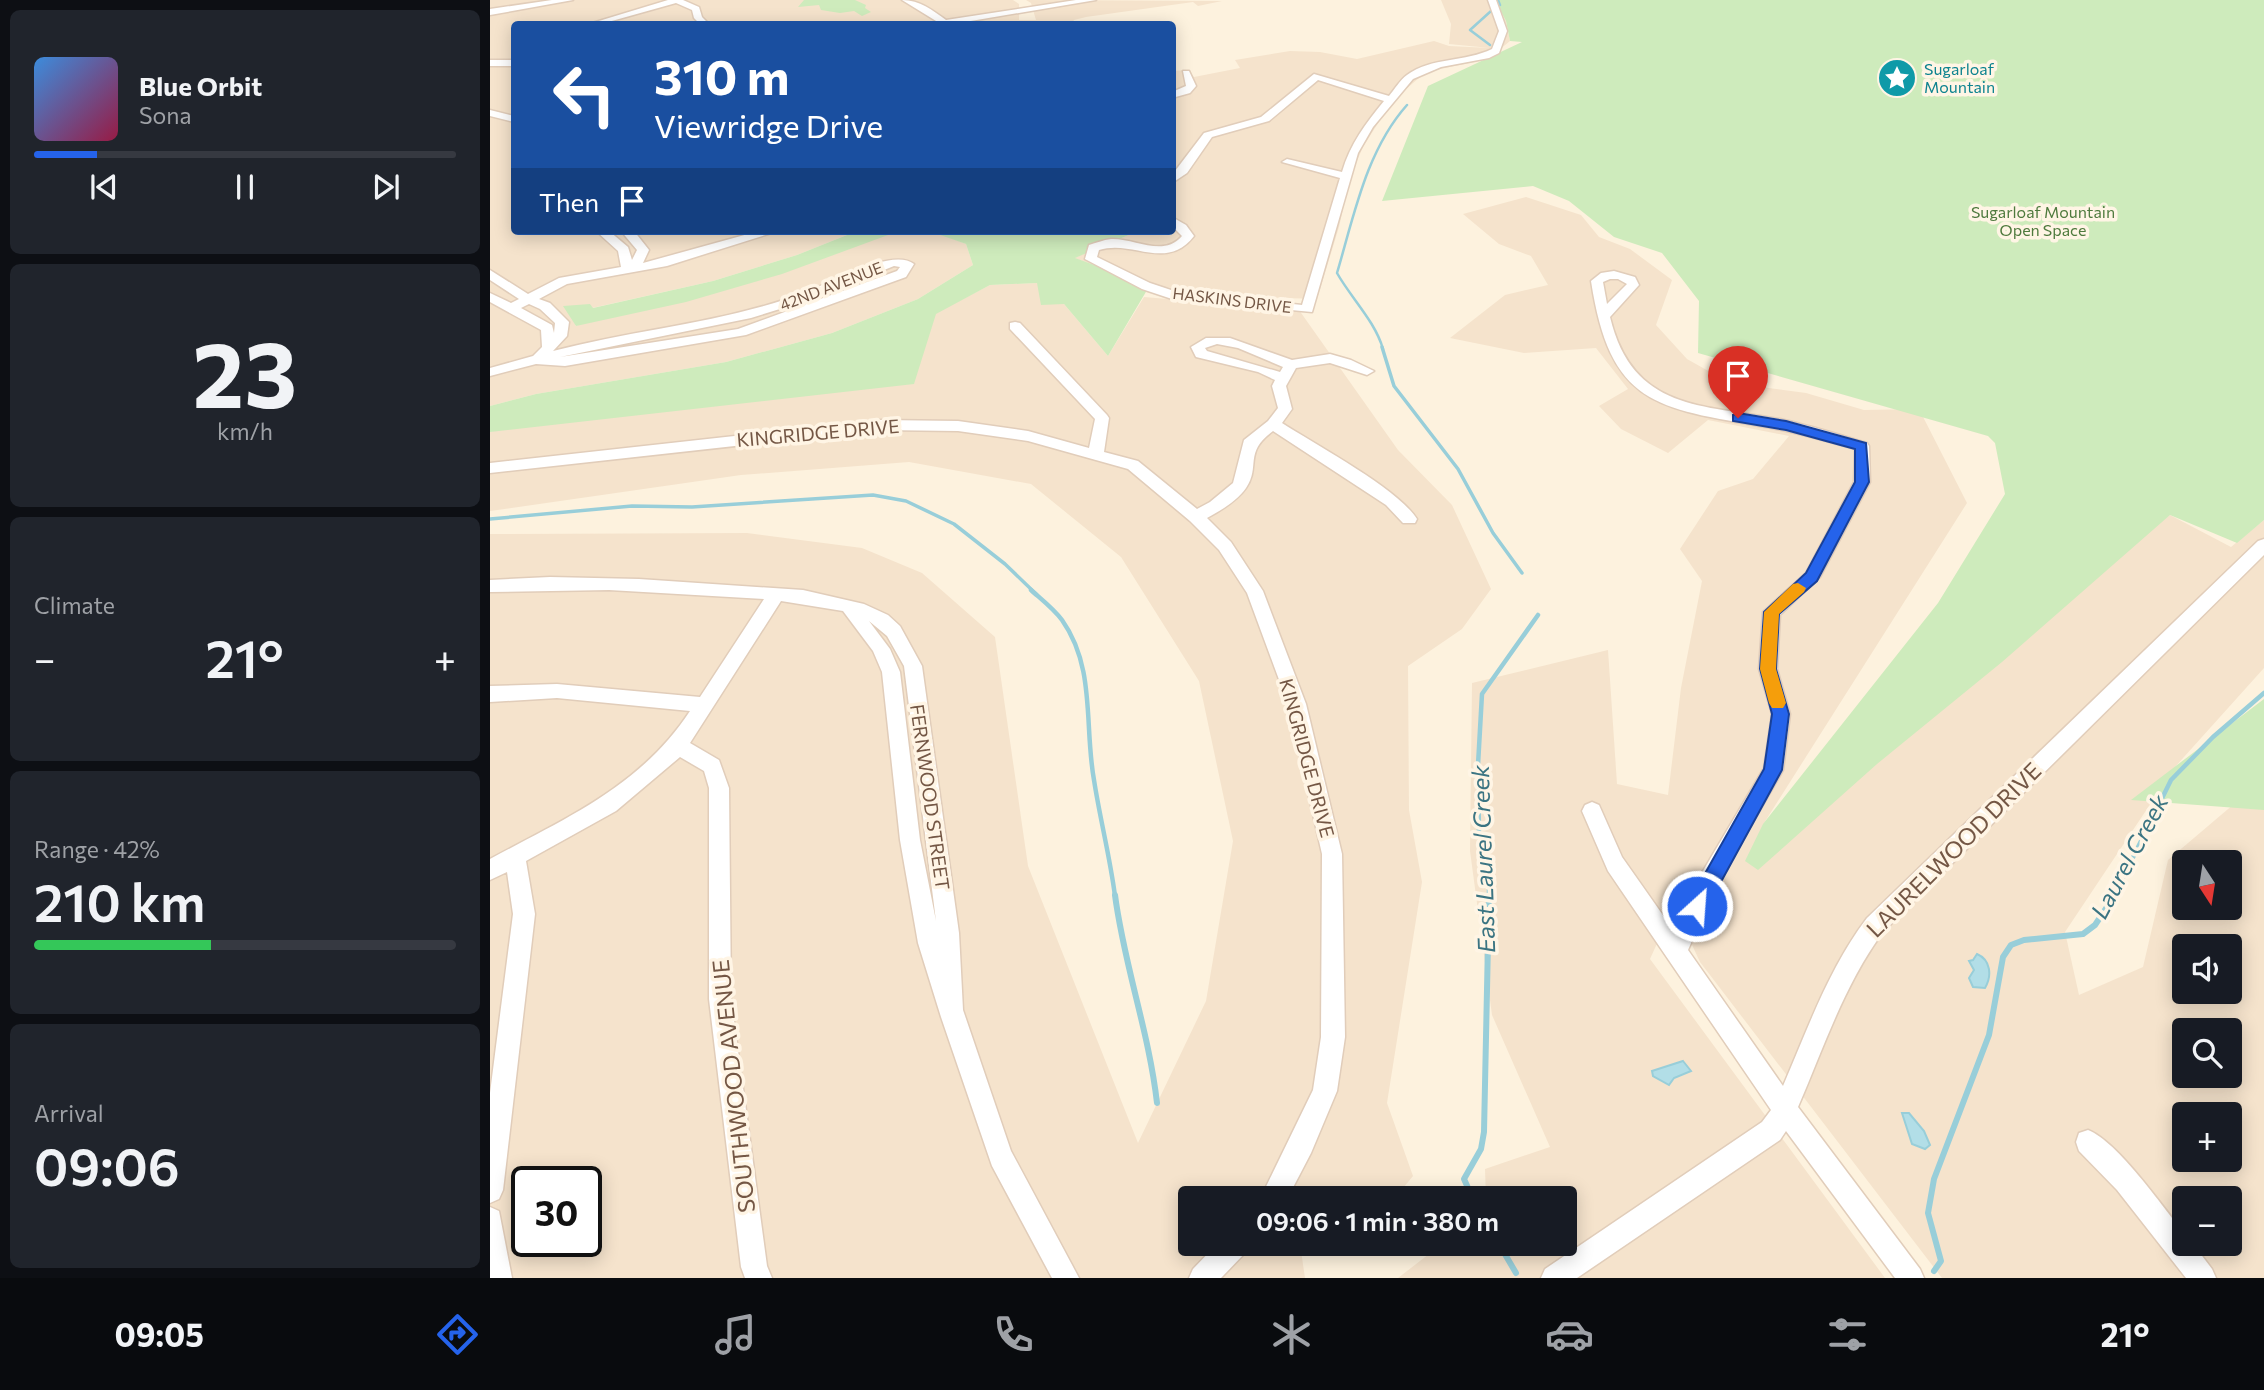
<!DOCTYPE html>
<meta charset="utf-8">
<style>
:root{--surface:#171b24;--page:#20242c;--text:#f1f3f6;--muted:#9ea1a6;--line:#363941;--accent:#2563eb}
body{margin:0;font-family:Commissioner,sans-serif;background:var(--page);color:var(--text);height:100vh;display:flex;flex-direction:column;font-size:26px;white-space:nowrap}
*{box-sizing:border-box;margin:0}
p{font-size:23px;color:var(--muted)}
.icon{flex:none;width:38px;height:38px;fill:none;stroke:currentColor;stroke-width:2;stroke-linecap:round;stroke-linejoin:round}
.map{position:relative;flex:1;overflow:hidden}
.side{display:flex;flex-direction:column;gap:10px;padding:10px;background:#0d0f14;width:490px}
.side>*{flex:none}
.guide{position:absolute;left:21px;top:21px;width:665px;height:214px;border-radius:7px;box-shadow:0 4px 18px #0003;background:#1a4fa0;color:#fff;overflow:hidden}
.needle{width:46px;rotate:168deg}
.fabs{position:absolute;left:1682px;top:850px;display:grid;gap:14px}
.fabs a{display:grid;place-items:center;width:70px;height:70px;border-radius:7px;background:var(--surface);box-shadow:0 4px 18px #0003;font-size:35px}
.speed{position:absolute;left:21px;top:1166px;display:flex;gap:14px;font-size:35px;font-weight:700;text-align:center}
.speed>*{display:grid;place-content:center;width:91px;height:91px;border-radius:50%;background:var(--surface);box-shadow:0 4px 18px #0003;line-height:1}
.speed .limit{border:4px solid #111;border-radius:10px;background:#fff;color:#111}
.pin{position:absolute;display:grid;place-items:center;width:60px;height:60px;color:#fff;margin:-72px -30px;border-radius:50% 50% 50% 0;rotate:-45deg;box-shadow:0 0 7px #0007}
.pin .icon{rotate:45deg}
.me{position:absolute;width:77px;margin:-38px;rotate:26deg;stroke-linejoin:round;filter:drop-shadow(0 0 5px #0008)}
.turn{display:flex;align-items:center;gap:24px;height:147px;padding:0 28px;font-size:32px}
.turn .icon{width:91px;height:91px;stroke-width:2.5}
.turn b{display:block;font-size:49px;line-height:60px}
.then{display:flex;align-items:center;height:66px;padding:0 28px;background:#0003;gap:14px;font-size:26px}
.big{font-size:52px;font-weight:600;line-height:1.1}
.side .widget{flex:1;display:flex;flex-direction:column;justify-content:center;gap:10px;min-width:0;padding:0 24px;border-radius:10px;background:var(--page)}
.side .dial{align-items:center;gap:0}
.dial b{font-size:91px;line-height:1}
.song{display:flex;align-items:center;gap:21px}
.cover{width:84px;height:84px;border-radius:10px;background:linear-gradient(135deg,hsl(210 70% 55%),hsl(340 70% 35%))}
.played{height:7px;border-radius:4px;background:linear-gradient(90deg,var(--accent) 15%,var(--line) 15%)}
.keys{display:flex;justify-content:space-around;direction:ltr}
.heat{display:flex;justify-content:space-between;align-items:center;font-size:38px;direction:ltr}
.charge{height:10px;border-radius:5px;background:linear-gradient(90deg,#34c759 42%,var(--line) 0)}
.trip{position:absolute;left:688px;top:1186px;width:399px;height:70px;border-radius:7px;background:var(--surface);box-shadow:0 4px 18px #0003;font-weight:600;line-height:70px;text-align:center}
.tabs{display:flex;height:112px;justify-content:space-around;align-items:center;background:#090b0e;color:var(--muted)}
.tabs .icon{width:49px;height:49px}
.tabs .current{color:var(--accent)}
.tabs b{font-size:32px;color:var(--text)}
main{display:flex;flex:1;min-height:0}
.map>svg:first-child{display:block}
.residential{fill:#f5e3cc;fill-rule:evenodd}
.green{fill:#ceebbc}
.water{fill:#b2dee7;stroke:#98ced9;stroke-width:2}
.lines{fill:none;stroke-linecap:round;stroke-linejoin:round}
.stream-far3{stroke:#98ced9;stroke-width:2.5}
.stream-far2{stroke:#98ced9;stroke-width:3.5}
.stream-far1{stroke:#98ced9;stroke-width:4.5}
.stream{stroke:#98ced9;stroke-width:6}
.minor-casing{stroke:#e1cdba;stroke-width:3}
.minor{fill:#fff;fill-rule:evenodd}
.route{fill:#2563eb;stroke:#184099;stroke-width:2}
.slow{fill:#f59e0b}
.labels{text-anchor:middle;stroke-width:7;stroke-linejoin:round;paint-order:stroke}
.far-culture-label{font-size:16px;fill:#0d838f;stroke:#fff5e5;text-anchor:start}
.far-park-label{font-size:16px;fill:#4e7a3d;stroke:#fff5e5}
.far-street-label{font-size:16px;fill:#745745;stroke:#fff5e5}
.street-label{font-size:19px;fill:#745745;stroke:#fff5e5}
.near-street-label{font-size:23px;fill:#745745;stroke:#fff5e5}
.near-water-label{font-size:24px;font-style:italic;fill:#3b7482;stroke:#fff5e5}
</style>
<main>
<section class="side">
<div class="widget">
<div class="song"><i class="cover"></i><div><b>Blue Orbit</b><p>Sona</p></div></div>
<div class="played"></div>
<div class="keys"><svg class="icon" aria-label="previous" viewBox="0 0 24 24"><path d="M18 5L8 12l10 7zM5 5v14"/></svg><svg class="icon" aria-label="pause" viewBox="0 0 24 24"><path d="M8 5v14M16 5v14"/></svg><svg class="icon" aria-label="next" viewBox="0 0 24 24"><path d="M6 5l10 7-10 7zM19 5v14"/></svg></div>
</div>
<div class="widget dial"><b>23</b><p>km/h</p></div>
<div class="widget"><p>Climate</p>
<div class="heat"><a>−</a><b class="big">21°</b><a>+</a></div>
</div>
<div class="widget"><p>Range · 42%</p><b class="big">210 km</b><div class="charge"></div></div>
<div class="widget"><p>Arrival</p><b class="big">09:06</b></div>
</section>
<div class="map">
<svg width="1774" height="1278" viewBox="0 0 1774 1278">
<rect width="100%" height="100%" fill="#fdf2de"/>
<path class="residential" d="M0,0H523L529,4V20H546L541,3L536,0L732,1L708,6L703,2L596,17L584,20L582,24H24V231H367L307,255L223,281L102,308L85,326L409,231H443L476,244L483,265L428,299L342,333L236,362L46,394L0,406Z
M951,0H1005L1016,21L1020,41L998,59L936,72L902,101L873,147L860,177L849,227L827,299L738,296L660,285L584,258L641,234L637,231H682L683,71L697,70L704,77L750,68L745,60L800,51L830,52L867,59L944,41L959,46L1000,48L959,44L961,24Z
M1036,197L1091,215L1109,237L1140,249L1182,280L1166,325L1197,359L1229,377L1264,386L1316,393L1374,410L1429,409L1477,503L1274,823L1680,515L1741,547L1774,520V668L1685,767L1575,932L1589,995L1653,967L1678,860L1751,798L1774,797V1278H1452L1210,962L1184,906L1160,959L1395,1278H908L952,1244H1074V1199H996L995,1169L1060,1147L1002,1015L980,851L982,683L1118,650L1127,784L1178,795L1191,688L1212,581L1190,549L1228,491L1263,479L1299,436L1218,420L1178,453L1131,429L1109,406L1138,389L1106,348L1034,353L960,338L1015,295L1058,285L1041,256L1009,244L973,214ZM1694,863H1740V908H1694ZM1694,947H1740V992H1694ZM1694,1031H1740V1076H1694ZM1694,1115H1740V1160H1694ZM1694,1199H1740V1244H1694Z
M547,283L574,304L618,356L654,297L809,310L908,450L962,505L1001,589L972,629L918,666L919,810L932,882L897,1103L923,1176L904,1199H700V1244H810L815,1278H0V534L257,533L372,548L432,573L505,637L538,866L648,1143L716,1001L743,841L709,681L631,557L541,484L419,462L251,475L0,511V432L446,313L500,285ZM37,1181H96V1241H37Z"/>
<path class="green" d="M314,0H365L376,5L375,8L381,12L372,16L364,11L350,13L331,10L329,5L308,7Z
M1005,0H1774V520L1747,543L1680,515L1512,662L1387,764L1268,870L1255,861L1273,824L1448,603L1515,494L1505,443L1498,436L1208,353L1209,301L1172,253L1124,237L1079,201L1043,186L892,201L938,86L1032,42L1020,41L1016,21Z
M367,231H409L292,274L196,302L86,326L73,306L100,304L103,308L223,281L307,255Z
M439,231H637L641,234L585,258L660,285L618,356L574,304L551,305L547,283L500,285L446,314L424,384L0,432V406L46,394L236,362L342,333L428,299L483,265L476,244Z
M1774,699V810L1641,800Z"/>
<path class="water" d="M1487,954C1501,960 1502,976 1495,988L1483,987L1479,978L1484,970L1479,961L1483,960Z
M1193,1061L1201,1071L1184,1078L1179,1085L1163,1076L1162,1071Z
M1412,1113H1419L1434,1131L1440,1145L1435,1149L1422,1144Z"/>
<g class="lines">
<path class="stream-far3" d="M1008,0L1010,5
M1000,45L980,30L1001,11
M893,349C885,321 861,298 847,273C864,216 876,151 917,105"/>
<path class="stream-far2" d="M892,347L904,386L968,469L1003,533L1032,573
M0,519L142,506L202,507L383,495L416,501L464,524L515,564L543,591"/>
<path class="stream-far1" d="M541,590C551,599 564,609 572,620C606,668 594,726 604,780C610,819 620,857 625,896
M999,896V882L989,835L988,765L992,694L1048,615
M1624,896L1681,780L1723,737L1774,693"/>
<path class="stream" d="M625,895C634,965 659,1032 667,1103
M983,1199L974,1179L991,1149L994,1132L999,895
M1009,1244L1026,1273
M1444,1271L1451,1261L1438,1213L1444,1179L1499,1035L1513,957L1521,945L1534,940L1593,934L1605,925L1625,895"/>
<defs>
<path id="minor" d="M62,0H83L0,15V9Z
M178,0H193L209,7L212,17L219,24H210L204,18L202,10L186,3L111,24H99Z
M412,0C430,0 442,10 456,20L586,0H606L463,24H451Z
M998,0H1006L1017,31L1009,53L999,58L951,67L923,79L883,127L868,153L822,312L682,299L652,289L595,259L599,245C606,243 613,240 621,239C645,238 673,258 692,236L682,226V217L696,225L704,236C676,272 643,239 609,250L607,257L660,283L684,291L812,305L850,178L792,162L797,159L852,172C860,144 876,123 894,101L828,80L779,121L722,137L697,173L682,183V175L714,133L771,117L824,74L899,96C904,90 910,80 917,75C941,57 976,62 1002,49L1009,31Z
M0,60H24V66H0Z
M693,71H699L706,86L700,93L682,98V92L696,86Z
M0,110L24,116V122L0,116Z
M106,231H119L138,247L142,260L147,250L131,231H144L159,250L153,263L269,231H288L177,266L77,284L49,299L60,303L79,322L77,336L63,351C146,329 233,323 314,293C339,284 402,247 424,264L416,277L256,335L75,366L46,364L0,376V368L43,356L52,347L51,330L0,302V293L21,303L29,299L0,280V270L38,294L69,278L131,267L128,251ZM404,266L410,267L407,271L248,329L70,357L261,318L322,299ZM39,304L50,309L65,323L64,333L62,325L31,308Z
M1124,271L1145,277L1149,285L1120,317C1143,413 1215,404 1294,420C1322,426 1350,435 1377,443L1379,446L1380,482L1330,577L1290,615L1287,669L1300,714L1293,770L1224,890L1198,950L1293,1086C1318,1028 1339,968 1377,918L1768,541L1774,539V555L1393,932C1354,985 1334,1047 1308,1107L1430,1269L1434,1278H1405L1296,1131L1290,1140L1087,1278H1051L1055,1269L1272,1122L1281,1110L1118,871L1092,811L1095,805L1102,802L1109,805L1132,857L1184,931L1210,876L1274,768L1282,714L1269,669L1273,612L1316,573L1364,482L1365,449C1335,441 1306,432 1276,427C1165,408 1120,405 1101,281L1111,273ZM1120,279H1128L1137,284L1117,304L1113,282Z
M525,322L530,323L617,415L619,418L614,452L648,461L707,509L720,502L743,483L754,440L778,421L788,408L782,386L785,380L768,372L706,357L701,347L716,338H740L802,360L840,354L861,360L884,371L877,375L840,363L806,368L796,386L802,409L792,423C826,445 907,488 927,519L925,523H913L896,505L783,431C753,453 771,466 756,488C747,501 730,511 717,518L741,542L773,591L816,704L852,854L855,1037L847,1091L821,1153L797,1199H770L823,1090L831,1037L832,854L798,704L757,593L729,550L700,521L638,469L538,441L468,431L391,430L0,473V463L391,420L468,421L538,431L599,448L605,419L520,329V323ZM727,344L748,348L793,367L790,372L717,351L715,348Z
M60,577L149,579L313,590L374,604L398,615L410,626L432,666L469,933L473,1010L521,1151L589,1278H562L502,1166L451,1017L428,943L410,840L392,672L383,651L353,611L291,601L200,743L229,760L239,788L241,999L277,1266L282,1278H255L251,1267L219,999V788L214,771L190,757L126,811L36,861L45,914L13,1190L9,1199L0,1203V1093L23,914L17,872L0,880V859C76,818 151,786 200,711L67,698L0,702V686L67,684L210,697L274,599L119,590L0,592V580ZM379,621L397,636L414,666L446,921L430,840L410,672L400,649Z
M1598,1130C1628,1142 1672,1206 1694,1233V1244H1703L1722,1269L1726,1278H1696L1627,1190L1589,1151L1586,1142L1589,1133Z
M0,1207L9,1211L22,1278H0Z
M727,1244H759L755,1253L731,1278H699L703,1269Z"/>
</defs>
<use href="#minor" class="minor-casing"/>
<use href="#minor" class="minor"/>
</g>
<path class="route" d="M1248,413L1296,421L1376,443L1379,482L1327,581L1289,614L1286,669L1299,714L1292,770L1214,913L1207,916L1200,913L1197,906L1200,900L1274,769L1282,714L1270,669L1274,612L1316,573L1365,482V449L1296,430L1243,421V415Z"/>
<path class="slow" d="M1308,583L1316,588L1314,592L1289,614L1286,669L1296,703L1293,708H1282L1279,703L1270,669L1274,612L1303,584Z"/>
<defs>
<symbol id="sight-disc" viewBox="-11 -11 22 22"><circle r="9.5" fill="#0f9aa8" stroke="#fff5e5"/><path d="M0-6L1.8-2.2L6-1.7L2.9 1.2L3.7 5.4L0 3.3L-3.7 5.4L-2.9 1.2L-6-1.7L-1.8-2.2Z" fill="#fff"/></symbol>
</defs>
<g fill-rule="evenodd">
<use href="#sight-disc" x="1385" y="56" width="44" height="44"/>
</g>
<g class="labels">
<g class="far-culture-label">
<text x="1434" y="75">Sugarloaf<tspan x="1434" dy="18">Mountain</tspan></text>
</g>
<g class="far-park-label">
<text x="1553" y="218">Sugarloaf Mountain<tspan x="1553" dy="18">Open Space</tspan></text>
</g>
<g class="far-street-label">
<text transform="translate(341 286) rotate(-21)" y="6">42ND AVENUE</text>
<text transform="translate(742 300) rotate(7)" y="6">HASKINS DRIVE</text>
</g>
<g class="street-label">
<text transform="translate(328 433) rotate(-5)" y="7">KINGRIDGE DRIVE</text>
<text transform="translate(817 758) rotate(75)" y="7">KINGRIDGE DRIVE</text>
<text transform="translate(440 797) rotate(82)" y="7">FERNWOOD STREET</text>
</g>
<g class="near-street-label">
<text transform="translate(1464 850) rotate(-45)" y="8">LAURELWOOD DRIVE</text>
<text transform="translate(244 1086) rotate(-96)" y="8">SOUTHWOOD AVENUE</text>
</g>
<g class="near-water-label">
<text transform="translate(1640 857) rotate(-62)" y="8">Laurel Creek</text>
<text transform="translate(994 859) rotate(-92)" y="8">East Laurel Creek</text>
</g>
</g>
</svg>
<div class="fabs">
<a><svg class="needle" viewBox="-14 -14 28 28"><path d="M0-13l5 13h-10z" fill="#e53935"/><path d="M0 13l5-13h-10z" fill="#9ea1a6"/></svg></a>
<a><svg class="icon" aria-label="sound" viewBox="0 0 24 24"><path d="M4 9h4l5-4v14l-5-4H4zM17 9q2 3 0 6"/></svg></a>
<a><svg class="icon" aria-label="search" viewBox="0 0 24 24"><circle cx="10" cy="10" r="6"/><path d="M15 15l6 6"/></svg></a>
<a>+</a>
<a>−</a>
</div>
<div class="speed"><div class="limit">30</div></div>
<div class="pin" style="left:1248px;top:418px;background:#d93025"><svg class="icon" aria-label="arrive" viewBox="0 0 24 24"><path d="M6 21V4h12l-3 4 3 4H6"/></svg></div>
<svg class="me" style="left:1207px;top:906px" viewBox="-20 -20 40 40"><circle r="17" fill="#2563eb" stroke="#fff" stroke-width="3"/><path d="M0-11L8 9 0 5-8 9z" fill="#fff"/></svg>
<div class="trip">09:06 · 1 min · 380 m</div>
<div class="guide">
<div class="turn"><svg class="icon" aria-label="left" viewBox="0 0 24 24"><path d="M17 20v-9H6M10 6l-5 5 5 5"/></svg><div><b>310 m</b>Viewridge Drive</div></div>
<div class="then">Then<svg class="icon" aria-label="arrive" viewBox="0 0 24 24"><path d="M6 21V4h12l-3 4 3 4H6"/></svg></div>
</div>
</div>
</main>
<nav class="tabs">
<b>09:05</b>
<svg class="icon current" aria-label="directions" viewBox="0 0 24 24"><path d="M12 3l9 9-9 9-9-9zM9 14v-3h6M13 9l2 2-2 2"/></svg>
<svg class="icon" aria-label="music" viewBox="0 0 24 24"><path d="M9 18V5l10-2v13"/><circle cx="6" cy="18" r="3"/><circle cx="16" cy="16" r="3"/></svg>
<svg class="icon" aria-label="phone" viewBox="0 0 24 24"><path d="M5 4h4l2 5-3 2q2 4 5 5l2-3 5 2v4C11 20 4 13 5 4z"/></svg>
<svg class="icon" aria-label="climate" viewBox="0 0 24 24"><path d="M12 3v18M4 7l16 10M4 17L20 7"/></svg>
<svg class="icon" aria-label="car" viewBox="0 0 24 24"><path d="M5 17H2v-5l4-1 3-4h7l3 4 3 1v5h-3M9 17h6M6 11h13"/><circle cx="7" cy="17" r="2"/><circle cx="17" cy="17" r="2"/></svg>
<svg class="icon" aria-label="filters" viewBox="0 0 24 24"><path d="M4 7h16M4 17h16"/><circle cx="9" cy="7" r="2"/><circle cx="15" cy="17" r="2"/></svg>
<b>21°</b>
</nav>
